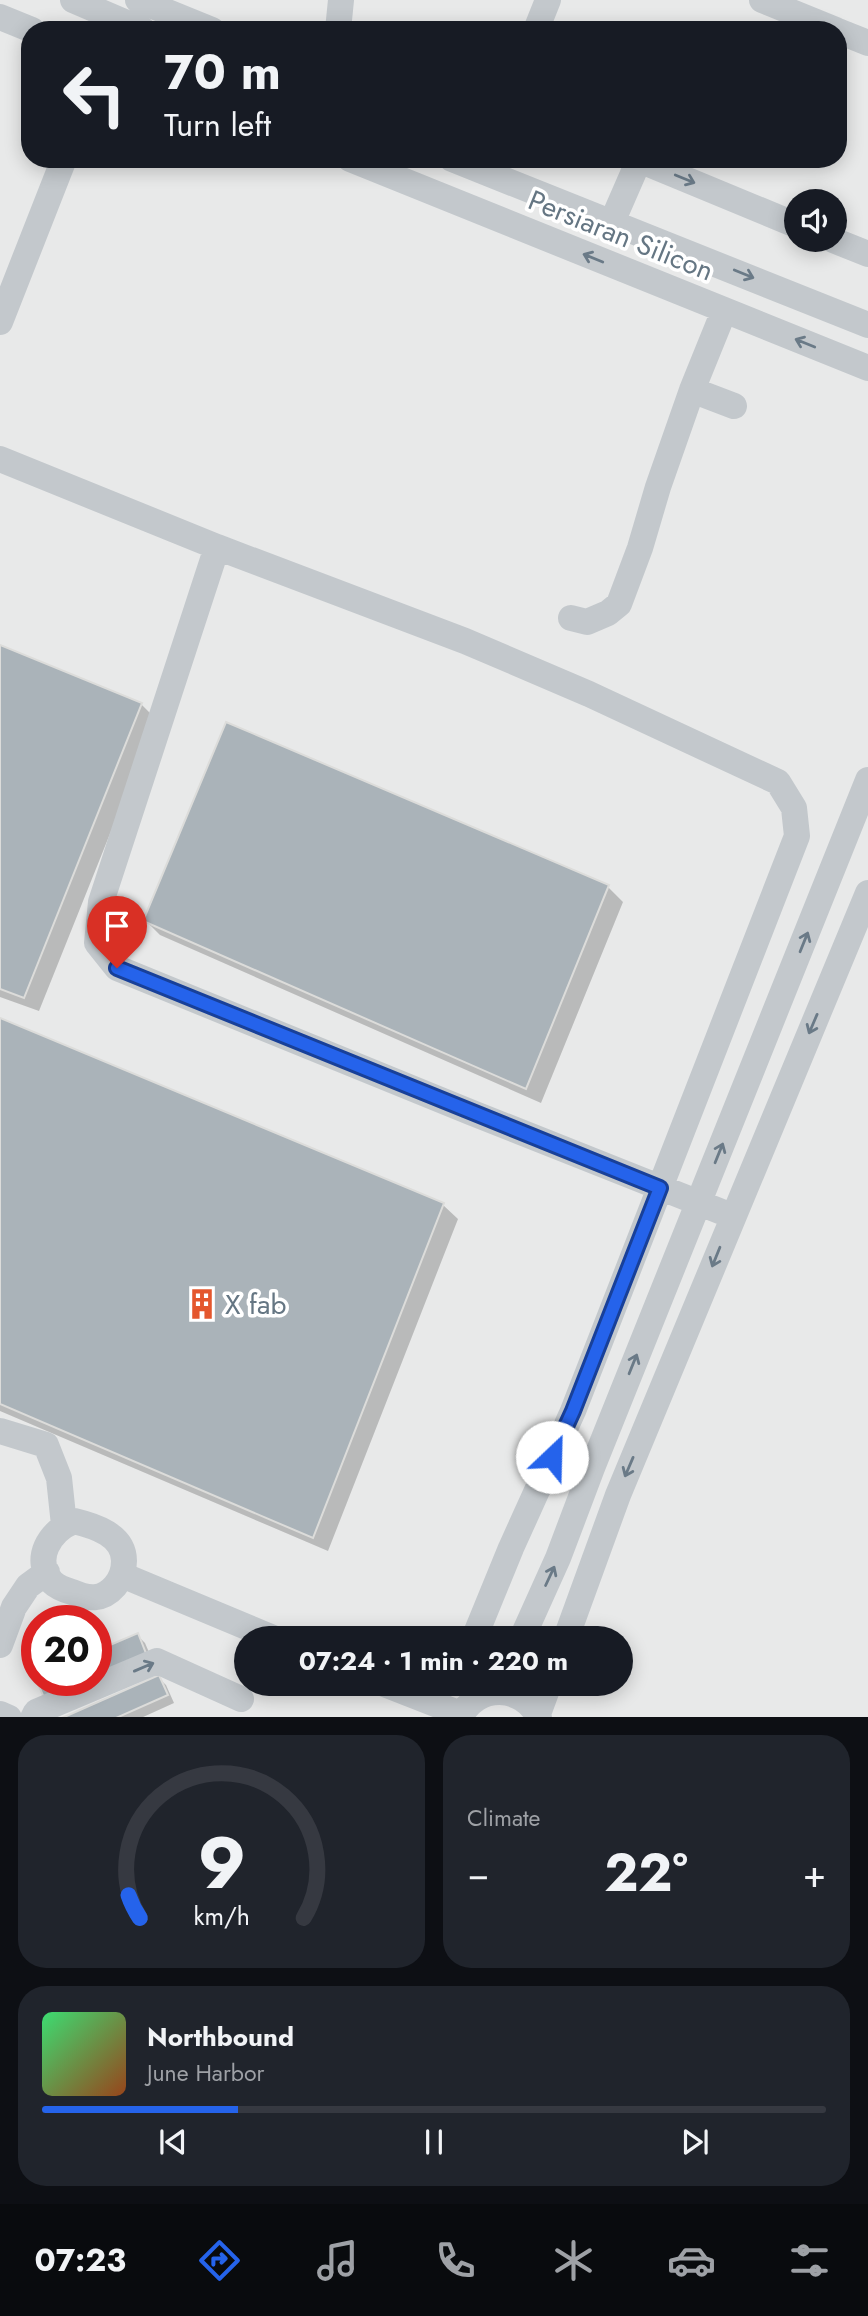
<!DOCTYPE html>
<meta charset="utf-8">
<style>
:root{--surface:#171b24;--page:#20242c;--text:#f1f3f6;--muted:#9ea1a6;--line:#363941;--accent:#2563eb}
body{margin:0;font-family:Jost,sans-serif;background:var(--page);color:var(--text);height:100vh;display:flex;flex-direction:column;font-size:26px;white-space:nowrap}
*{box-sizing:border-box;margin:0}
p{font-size:23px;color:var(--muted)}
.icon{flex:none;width:38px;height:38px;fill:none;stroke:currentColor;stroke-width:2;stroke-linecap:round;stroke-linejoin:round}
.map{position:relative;height:1717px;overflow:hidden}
.panel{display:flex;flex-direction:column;gap:18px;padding:18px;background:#0d0f14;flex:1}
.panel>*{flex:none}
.hud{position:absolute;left:21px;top:21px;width:826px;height:147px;border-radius:28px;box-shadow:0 4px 18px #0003;background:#171b24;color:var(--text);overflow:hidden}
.tools{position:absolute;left:784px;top:189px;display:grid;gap:14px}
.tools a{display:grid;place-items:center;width:63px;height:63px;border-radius:50%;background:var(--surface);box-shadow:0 4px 18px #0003;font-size:35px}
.speed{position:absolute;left:21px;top:1605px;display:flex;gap:14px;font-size:35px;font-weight:700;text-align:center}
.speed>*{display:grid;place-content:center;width:91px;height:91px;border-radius:50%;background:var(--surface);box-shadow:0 4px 18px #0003;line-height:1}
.speed .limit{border:10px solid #d22;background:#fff;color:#111}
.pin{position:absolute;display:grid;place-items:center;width:60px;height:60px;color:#fff;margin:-72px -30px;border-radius:50% 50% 50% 0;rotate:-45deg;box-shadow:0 0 7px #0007}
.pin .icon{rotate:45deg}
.me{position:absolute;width:77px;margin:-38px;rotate:24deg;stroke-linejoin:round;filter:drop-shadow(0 0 5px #0008)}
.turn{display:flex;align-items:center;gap:24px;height:147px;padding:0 28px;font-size:32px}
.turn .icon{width:91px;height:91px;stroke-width:2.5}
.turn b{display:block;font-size:49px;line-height:60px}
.big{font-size:52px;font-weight:700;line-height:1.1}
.panel .card{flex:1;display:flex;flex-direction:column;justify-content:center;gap:10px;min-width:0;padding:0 24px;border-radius:28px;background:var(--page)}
.panel .dial{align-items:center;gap:0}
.dial svg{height:182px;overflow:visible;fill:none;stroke:var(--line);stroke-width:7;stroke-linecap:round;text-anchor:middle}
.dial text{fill:var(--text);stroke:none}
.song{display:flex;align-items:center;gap:21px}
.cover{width:84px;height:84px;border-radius:10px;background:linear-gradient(135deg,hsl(140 70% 55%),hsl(20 70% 35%))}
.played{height:7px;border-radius:4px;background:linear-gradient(90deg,var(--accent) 25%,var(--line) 25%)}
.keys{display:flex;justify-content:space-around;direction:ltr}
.heat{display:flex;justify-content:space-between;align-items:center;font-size:38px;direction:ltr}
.panel .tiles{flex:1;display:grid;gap:18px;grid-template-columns:1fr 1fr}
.card:last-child{grid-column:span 2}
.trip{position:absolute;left:234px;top:1626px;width:399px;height:70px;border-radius:35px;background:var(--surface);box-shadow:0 4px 18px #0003;font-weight:700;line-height:70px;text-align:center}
.tab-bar{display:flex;height:112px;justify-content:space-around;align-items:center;background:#090b0e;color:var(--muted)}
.tab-bar .icon{width:49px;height:49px}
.tab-bar .on{color:var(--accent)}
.tab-bar b{font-size:32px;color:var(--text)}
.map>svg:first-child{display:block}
.built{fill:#e8e9e9;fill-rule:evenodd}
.shadow{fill:#0003}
.building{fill:#aab3b9;stroke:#dcdcda;stroke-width:2}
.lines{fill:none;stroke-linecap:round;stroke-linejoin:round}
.minor{stroke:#c3c8cc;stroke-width:26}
.oneway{stroke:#6a7a87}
.route-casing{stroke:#184099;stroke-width:18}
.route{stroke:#2563eb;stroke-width:12}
.labels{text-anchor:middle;stroke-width:7;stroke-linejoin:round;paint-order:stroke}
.street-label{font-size:28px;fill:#657683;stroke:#fff}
.poi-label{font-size:28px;fill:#657683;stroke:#fff;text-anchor:start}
</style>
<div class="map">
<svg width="868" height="1718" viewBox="0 0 868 1718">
<rect width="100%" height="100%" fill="#fafaf8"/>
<path class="built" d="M0,0H868V1717L0,1718ZM30,30H838V159H30ZM796,201H835V240H796ZM37,1620H96V1680H37ZM247,1638H621V1684H247Z"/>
<path class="shadow" d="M0,647L141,704L156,719L39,1011L0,997Z
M608,887L623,902L541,1103L160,935L145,920Z
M0,1020L443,1205L458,1219L328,1551L0,1411Z
M137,1635L145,1643L154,1664L54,1706L38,1680H96Z
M159,1678L166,1685L174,1703L141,1718H67Z"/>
<path class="building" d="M0,645L142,703L24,998L0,989Z
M226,722L609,885L526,1089L143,921Z
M0,1018L444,1203L313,1538L0,1404Z
M138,1633L147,1656L96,1678V1651Z
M159,1675L168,1695L116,1718H62Z
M37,1676V1680H92L45,1700L35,1677Z"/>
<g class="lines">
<path class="minor" d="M73,0L143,30
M138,0L212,30
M762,0L836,30
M0,17L32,30
M338,30L341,0
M536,30L548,0
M838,31L868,43
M350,159L868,368
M452,159L868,325
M612,222L639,160L796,225
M833,240L868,254
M0,322L64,159
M692,390L734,406
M0,459L217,547L101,902L97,943L117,968L470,1112L732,1216
M217,547L465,641L589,694L778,782L794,808L797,836L573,1411L511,1548L475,1636L479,1638
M571,618L587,622L608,613L619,604L640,548L658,487L692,390L724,311
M0,1431L46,1445L59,1478L64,1525
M74,1521C95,1526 124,1535 124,1561C124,1570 121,1579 115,1586C102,1601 88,1599 72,1592C65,1590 57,1587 52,1582C32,1559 50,1531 74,1521Z
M122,1575L273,1638
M522,1638L558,1558L592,1468L868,780
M566,1638L618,1495L868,893
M0,1645L14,1607L28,1586L47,1572
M384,1684L461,1714
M0,1714L9,1718
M538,1714L549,1684
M33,1718L36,1712L157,1661L241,1699
M460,1718C476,1683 523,1684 539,1718"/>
</g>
<defs><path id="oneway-shaft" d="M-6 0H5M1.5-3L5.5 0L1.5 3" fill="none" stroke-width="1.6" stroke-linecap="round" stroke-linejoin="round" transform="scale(1.75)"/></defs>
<g class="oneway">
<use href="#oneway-shaft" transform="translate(685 179) rotate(22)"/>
<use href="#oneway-shaft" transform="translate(593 258) rotate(-158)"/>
<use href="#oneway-shaft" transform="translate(744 274) rotate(22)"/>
<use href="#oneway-shaft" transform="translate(805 343) rotate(-158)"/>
<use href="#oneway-shaft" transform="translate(804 942) rotate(-68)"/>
<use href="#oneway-shaft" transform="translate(813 1024) rotate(113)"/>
<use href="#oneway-shaft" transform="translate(719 1153) rotate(-68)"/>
<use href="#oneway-shaft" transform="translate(716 1257) rotate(112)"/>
<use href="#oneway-shaft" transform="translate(633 1364) rotate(-68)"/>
<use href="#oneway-shaft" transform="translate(629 1467) rotate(113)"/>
<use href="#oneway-shaft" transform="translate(550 1576) rotate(-65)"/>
<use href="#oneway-shaft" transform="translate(144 1667) rotate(-23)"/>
</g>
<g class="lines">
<defs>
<path id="route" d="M117,968L660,1188L573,1411L552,1457"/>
</defs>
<use href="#route" class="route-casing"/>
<use href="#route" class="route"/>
</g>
<defs>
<symbol id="building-bare" viewBox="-9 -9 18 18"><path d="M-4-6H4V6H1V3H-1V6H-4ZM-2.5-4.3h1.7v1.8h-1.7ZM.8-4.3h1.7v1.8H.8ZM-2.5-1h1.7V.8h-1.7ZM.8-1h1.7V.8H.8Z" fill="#e4572e" stroke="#fff" stroke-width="2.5" paint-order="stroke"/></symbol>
</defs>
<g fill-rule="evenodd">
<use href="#building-bare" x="180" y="1282" width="44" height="44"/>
</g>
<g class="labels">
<g class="street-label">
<text transform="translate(621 235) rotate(22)" y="10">Persiaran Silicon</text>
</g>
<g class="poi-label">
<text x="225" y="1314">X fab</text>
</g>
</g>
</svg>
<div class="tools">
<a><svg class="icon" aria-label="sound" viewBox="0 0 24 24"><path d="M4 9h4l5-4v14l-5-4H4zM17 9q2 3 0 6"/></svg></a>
</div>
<div class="speed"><div class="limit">20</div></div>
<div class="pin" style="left:117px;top:968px;background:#d93025"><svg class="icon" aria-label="arrive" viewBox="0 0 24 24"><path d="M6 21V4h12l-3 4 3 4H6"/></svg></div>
<svg class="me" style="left:552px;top:1457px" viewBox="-20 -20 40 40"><circle r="19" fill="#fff"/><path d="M0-13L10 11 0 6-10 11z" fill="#2563eb"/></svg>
<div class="trip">07:24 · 1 min · 220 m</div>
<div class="hud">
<div class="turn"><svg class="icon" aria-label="left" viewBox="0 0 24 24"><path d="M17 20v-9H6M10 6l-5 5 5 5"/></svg><div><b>70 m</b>Turn left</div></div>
</div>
</div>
<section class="panel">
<div class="tiles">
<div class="card dial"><svg viewBox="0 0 100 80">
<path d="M14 69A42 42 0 1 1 86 69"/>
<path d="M14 69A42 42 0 0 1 9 59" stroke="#2563eb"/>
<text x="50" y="56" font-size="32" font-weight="700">9</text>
<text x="50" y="72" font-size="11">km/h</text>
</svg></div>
<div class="card"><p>Climate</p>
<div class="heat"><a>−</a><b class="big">22°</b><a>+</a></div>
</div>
<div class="card">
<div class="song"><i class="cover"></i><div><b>Northbound</b><p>June Harbor</p></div></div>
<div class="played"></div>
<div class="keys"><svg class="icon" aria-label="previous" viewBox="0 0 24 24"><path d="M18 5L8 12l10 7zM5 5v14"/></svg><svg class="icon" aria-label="pause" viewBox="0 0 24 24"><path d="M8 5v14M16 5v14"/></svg><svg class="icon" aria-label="next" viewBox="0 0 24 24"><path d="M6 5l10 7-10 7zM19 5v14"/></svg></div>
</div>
</div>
</section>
<nav class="tab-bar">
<b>07:23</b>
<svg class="icon on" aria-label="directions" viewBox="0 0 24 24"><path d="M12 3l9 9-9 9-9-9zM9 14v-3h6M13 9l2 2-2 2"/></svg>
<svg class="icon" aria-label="music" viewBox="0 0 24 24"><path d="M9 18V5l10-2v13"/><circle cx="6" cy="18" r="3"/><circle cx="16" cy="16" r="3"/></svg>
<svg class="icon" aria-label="phone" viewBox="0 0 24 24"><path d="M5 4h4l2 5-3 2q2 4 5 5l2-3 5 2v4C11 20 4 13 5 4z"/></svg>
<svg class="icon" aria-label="climate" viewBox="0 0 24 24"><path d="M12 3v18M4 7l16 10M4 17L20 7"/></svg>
<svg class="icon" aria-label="car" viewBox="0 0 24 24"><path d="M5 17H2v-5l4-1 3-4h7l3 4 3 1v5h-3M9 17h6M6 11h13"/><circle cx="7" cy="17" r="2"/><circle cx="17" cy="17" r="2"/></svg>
<svg class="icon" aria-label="filters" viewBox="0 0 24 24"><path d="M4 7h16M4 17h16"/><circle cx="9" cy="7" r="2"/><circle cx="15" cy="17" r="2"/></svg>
</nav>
